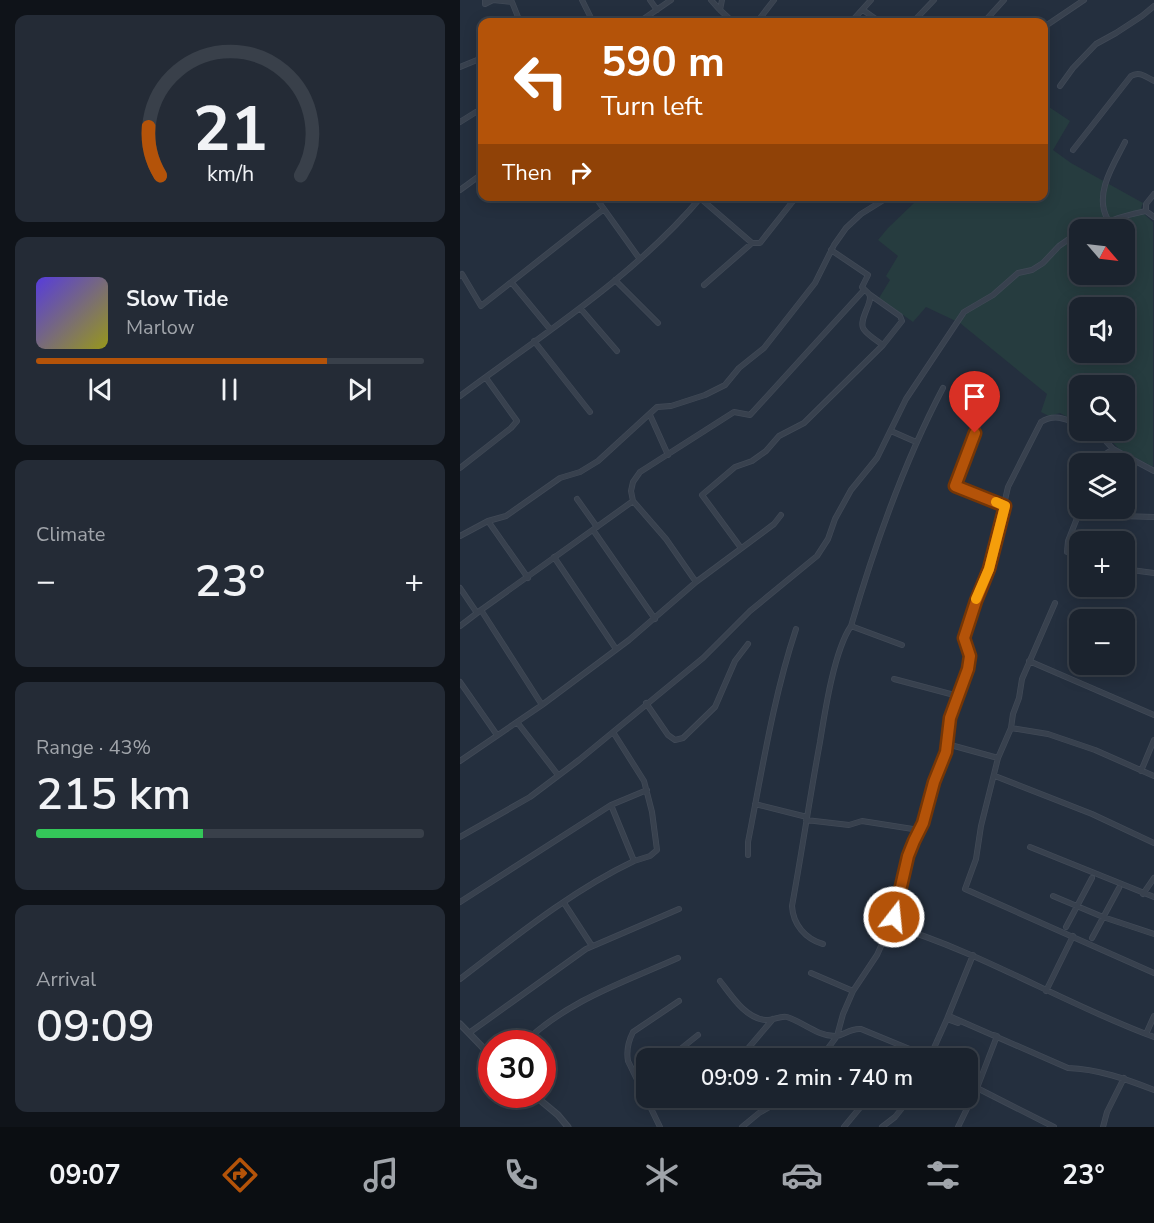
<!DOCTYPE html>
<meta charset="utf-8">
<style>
:root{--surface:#1b232e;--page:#242b36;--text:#f1f3f6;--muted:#a0a4aa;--line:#39404a;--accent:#b45309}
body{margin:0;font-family:"Nunito Sans",sans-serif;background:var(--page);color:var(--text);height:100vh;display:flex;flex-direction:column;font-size:22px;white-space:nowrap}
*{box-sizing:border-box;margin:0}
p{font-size:20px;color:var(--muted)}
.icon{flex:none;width:33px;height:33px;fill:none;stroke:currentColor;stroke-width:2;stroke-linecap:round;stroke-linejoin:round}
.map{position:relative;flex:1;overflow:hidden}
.sheet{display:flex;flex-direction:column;gap:15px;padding:15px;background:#0f1319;width:460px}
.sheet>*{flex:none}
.hud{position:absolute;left:18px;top:18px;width:570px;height:183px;border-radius:12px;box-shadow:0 3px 15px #0003,0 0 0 2px var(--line);background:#b45309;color:#fff;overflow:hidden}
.needle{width:39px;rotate:118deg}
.fabs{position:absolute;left:609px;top:219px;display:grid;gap:12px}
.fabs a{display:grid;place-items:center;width:66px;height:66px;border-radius:12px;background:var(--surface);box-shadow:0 3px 15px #0003,0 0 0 2px var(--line);font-size:30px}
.speed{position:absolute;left:18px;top:1030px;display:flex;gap:12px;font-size:30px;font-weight:700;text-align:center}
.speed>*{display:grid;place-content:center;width:78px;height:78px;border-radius:50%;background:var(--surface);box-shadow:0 3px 15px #0003,0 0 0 2px var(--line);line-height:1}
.speed .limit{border:9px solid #d22;background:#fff;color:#111}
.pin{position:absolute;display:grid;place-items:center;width:51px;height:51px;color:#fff;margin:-62px -26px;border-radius:50% 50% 50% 0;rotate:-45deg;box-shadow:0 0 6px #0007}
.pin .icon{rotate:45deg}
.me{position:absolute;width:66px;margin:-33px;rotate:16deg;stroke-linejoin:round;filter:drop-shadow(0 0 4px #0008)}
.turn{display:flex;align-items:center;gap:21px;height:126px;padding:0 24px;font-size:27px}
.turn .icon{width:78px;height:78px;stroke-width:2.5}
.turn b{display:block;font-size:42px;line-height:51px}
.then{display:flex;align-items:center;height:57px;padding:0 24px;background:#0003;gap:12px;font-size:22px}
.big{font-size:45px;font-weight:600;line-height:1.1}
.sheet .card{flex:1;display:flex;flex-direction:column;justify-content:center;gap:9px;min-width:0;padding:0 21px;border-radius:12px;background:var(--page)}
.sheet .dial{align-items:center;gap:0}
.dial svg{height:156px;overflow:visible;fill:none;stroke:var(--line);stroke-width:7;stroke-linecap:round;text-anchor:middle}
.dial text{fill:var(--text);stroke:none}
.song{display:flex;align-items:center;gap:18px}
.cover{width:72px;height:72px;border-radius:9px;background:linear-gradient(135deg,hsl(250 70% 55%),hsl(60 70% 35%))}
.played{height:6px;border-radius:3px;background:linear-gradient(90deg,var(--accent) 75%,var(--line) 75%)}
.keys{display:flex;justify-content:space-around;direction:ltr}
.heat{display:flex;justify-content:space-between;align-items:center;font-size:33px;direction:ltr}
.charge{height:9px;border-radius:4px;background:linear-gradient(90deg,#34c759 43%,var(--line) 0)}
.trip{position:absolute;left:176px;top:1048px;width:342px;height:60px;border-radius:12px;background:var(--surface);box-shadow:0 3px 15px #0003,0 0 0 2px var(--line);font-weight:600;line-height:60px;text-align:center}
.menu{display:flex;height:96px;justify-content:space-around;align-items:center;background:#0b0e12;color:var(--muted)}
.menu .icon{width:42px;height:42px}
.menu .on{color:var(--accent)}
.menu b{font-size:27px;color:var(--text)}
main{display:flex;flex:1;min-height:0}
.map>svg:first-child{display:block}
.green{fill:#263c3f;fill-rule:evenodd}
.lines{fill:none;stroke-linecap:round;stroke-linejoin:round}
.minor-casing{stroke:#414a57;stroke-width:6}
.tertiary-casing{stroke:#414a57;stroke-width:7}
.minor{stroke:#38414e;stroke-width:4.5}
.tertiary{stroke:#38414e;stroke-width:5}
.route-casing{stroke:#753606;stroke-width:15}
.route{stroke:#b45309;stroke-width:10}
.slow{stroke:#f59e0b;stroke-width:10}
</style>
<main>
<section class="sheet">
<div class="card dial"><svg viewBox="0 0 100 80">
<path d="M14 69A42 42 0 1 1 86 69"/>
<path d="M14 69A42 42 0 0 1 8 44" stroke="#b45309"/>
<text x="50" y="56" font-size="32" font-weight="700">21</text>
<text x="50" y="72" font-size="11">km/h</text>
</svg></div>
<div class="card">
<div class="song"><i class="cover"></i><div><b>Slow Tide</b><p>Marlow</p></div></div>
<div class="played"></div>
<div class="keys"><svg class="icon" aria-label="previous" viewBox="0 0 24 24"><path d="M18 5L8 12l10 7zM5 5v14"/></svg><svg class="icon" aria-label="pause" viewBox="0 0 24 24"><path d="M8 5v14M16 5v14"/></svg><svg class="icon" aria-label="next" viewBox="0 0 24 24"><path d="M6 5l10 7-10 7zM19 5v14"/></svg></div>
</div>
<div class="card"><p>Climate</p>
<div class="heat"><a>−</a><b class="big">23°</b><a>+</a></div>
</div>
<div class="card"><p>Range · 43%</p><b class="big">215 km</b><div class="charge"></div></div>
<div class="card"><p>Arrival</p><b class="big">09:09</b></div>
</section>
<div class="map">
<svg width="694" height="1127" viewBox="0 0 694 1127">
<rect width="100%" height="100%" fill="#242f3e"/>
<path class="green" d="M589,107L610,121L593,150L611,163L683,203L681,208L685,215L693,222V467L659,449L647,436L636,431L664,430V386H620L619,423L600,413L589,416L581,412L587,394L500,323L466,307L453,322L419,298L430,280L426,276L438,256L418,240L428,228L454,203L449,197L584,196V115ZM620,230H664V274H620ZM620,308H664V352H620Z"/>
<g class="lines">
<defs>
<path id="minor" d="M25,0V4L33,0L52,2L60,22
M122,0L133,22
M190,0L197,10
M251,0L259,9
M262,0L260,10L273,22
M403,10L420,22
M179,22L211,0
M297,22L314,0
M391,22L411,0
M453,22L474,0
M524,22L544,0
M584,27L624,0
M0,67L22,58
M600,86L613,68L636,44L656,33L682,16L694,6
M0,122L16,112
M613,150L671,76C679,71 685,76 694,81
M0,190L22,174
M694,194L686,204V211L694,217
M136,198L179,258
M240,198L292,243
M646,223L647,218C634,193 654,164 665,142
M637,230C651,218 668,215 686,211
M371,250L408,275L402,287C404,290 407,291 409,294C414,301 399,318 403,328C406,334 417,341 423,345
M0,276L2,274L21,306L144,209
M155,280L198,323
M52,283L90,329
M244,285L292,243H300L337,196
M120,308L157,351
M74,341L130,412
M0,396C83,334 175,276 242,196
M190,415L208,455
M521,417L496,486L545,506
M632,430L643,438L653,449
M431,431L456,442
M639,464L644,455L653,449L694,471
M0,468L51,428L57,421L26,378
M117,499L137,527
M642,508L661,516L694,517
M28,521L68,578
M133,530L195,619
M0,536L28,521L46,516L100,478L120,472L138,461L197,407L211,406L245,395L265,385L279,368L304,348L355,283L374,245L386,228L401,214L430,196
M281,548L242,495L275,467L292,461L306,451L319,436L344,423L423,345L442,321L440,316L409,294
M620,556L607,552L608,541L621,508
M94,557L156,649
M664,569L694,573
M236,582L206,539L173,501L171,491L173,482L180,472L274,412L290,415L404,290
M0,588L17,613
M595,603L562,679L559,698L553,714L551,728L538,758L521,826L516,859L505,889L694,973
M21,610L173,501
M0,626L21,610L82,705
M391,626L442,645
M569,661L694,715
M434,679L498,696
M0,682L37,735
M186,703L208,735L215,740L223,738L255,707L275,661L288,644
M57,722L98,775
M551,728L588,734L635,750L694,776
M153,732L184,781L192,812L197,850L190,856L174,861
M487,744L538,758
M0,761L82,705L169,640L236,582L314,524L321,515
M681,771L694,740
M535,776L632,814L694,843
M295,804L347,817
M346,820L389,825L402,821L459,830
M0,837L70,797L119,760L243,658L290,611L357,556L368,539L375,519L391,490L417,458L446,399L504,312L533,295L558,273L572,270L583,263L599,246L609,239L620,237
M570,847L694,897
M288,855V842C302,771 313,698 336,629
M683,894L694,878
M593,896L643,917L694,934
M0,902L151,805
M104,903L132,946
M430,925C522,952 604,1004 694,1037
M606,927L632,878
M632,938L659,888
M363,944C345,939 333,924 332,906C342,851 350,796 360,742C365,711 374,651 391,626C415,544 443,464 483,388
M351,973L393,991
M0,979C55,937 111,891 174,861L151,805L187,790
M260,981C271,995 285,1018 305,1020C312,1021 321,1015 327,1017C343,1022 357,1036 375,1036C384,1036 389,1028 401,1029L469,1057
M586,991L613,936
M489,1016L608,1068C638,1069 666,1079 694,1090
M487,1019L498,1023
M9,1033L126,949L219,909
M686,1034L694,1016
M63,1044C106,1001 164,982 218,958
M208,1059L238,1035
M279,1059L313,1019
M357,1059L366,1051L377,1036L383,1014L393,991L417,955L434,917L448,856L454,841L463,823L474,782L486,752L490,718L508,669L510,656L504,638L515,601L529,569L548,487L581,422C595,413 606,419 620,425
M469,1059L487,1019L513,955
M517,1088L594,1127
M200,1127L168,1061C166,1050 168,1042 173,1032L219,1001
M282,1127L299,1113L325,1098
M384,1127L408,1098
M422,1127L435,1117L450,1098
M498,1127L517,1088L537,1036L534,1035
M643,1127L647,1112L664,1078"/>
<path id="tertiary" d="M0,1024L32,1057
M74,1095L98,1115L108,1127"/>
</defs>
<use href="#minor" class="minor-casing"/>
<use href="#tertiary" class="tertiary-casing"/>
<use href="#minor" class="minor"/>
<use href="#tertiary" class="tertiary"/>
</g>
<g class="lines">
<defs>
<path id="route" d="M434,917L448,856L454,841L463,823L474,782L486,752L490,718L508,669L510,656L504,638L516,601L529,569L545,506L495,486L515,433"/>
</defs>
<use href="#route" class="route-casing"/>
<use href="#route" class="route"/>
<path class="slow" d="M516,599L529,569L545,506L536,502"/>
</g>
</svg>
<div class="fabs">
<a><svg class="needle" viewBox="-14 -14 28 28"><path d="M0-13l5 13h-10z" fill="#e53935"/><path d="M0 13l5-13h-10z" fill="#a0a4aa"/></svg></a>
<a><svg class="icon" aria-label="sound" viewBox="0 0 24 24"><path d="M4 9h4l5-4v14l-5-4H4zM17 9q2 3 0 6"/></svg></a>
<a><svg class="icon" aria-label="search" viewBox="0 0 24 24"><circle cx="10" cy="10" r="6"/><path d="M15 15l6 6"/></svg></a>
<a><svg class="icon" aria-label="layers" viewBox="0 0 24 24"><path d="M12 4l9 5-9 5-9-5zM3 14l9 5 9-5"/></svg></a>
<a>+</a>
<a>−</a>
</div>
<div class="speed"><div class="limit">30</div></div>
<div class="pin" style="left:515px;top:433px;background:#d93025"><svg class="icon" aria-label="arrive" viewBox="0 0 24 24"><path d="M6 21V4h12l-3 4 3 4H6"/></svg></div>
<svg class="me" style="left:434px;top:917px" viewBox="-20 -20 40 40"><circle r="17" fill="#b45309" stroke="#fff" stroke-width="3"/><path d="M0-11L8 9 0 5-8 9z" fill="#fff"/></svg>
<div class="trip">09:09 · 2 min · 740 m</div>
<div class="hud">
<div class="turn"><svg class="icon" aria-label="left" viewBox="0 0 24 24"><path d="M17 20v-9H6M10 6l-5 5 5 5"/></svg><div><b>590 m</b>Turn left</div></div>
<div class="then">Then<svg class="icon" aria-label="right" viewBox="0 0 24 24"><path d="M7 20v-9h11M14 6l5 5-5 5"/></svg></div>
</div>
</div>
</main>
<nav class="menu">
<b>09:07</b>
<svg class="icon on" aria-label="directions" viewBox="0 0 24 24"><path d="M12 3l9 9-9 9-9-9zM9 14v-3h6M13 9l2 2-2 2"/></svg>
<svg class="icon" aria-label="music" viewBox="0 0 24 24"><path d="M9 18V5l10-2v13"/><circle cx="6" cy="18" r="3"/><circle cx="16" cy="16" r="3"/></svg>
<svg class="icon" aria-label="phone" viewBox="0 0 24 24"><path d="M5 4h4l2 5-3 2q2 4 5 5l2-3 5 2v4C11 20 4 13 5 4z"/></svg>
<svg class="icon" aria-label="climate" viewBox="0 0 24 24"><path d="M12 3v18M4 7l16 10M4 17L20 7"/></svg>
<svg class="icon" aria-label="car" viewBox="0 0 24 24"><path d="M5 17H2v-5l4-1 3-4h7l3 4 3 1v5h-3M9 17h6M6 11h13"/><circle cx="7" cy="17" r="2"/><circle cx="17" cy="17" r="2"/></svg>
<svg class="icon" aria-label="filters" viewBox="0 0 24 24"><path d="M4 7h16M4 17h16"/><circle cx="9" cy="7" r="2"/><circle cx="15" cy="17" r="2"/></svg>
<b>23°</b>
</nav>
